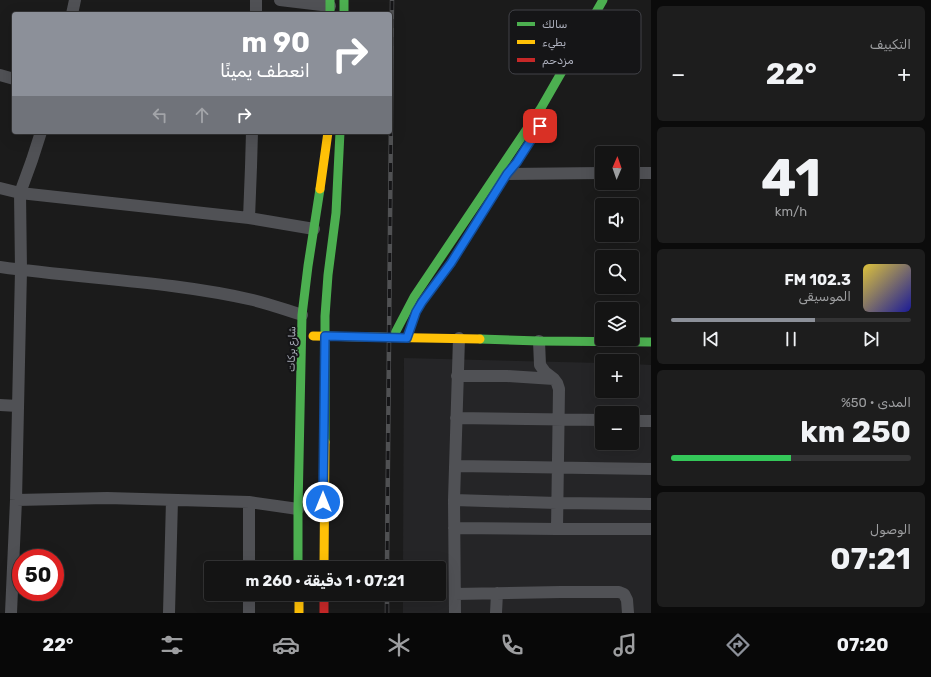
<!DOCTYPE html>
<html lang="ar">
<meta charset="utf-8">
<style>
:root{--surface:#141414;--page:#1d1d1d;--text:#f1f3f6;--muted:#9d9ea0;--line:#333334;--accent:#8c9099}
body{margin:0;font-family:Rubik,Vazirmatn,sans-serif;background:var(--page);color:var(--text);direction:rtl;height:100vh;display:flex;flex-direction:column;font-size:15px;white-space:nowrap}
*{box-sizing:border-box;margin:0}
p{font-size:13px;color:var(--muted)}
.icon{flex:none;width:22px;height:22px;fill:none;stroke:currentColor;stroke-width:2;stroke-linecap:round;stroke-linejoin:round}
.map{position:relative;flex:1;overflow:hidden;direction:ltr}
.drawer{display:flex;flex-direction:column;gap:6px;padding:6px;background:#0b0b0b;width:280px}
.drawer>*{flex:none}
.hud{position:absolute;left:12px;top:12px;width:380px;height:122px;border-radius:4px;box-shadow:0 4px 16px #0002,0 0 0 1px var(--line);direction:rtl;background:#8c9099;color:#fff;overflow:hidden}
.needle{width:26px;rotate:2deg}
.fabs{position:absolute;left:595px;top:146px;display:grid;gap:8px}
.fabs a{display:grid;place-items:center;width:44px;height:44px;border-radius:4px;background:var(--surface);box-shadow:0 4px 16px #0002,0 0 0 1px var(--line);font-size:20px}
.speed{position:absolute;left:12px;top:549px;display:flex;gap:8px;font-size:20px;font-weight:700;text-align:center}
.speed>*{display:grid;place-content:center;width:52px;height:52px;border-radius:50%;background:var(--surface);box-shadow:0 4px 16px #0002,0 0 0 1px var(--line);line-height:1}
.speed .limit{border:6px solid #d22;background:#fff;color:#111}
.pin{position:absolute;display:grid;place-items:center;width:34px;height:34px;color:#fff;margin:-17px;border-radius:8px;box-shadow:0 2px 6px #0006}
.me{position:absolute;width:44px;margin:-22px;rotate:0deg;stroke-linejoin:round;filter:drop-shadow(0 0 3px #0008)}
.turn{display:flex;align-items:center;gap:14px;height:84px;padding:0 16px;font-size:18px}
.turn .icon{width:52px;height:52px;stroke-width:2.5}
.turn b{display:block;font-size:28px;line-height:34px}
.lanes{display:flex;align-items:center;height:38px;padding:0 16px;background:#0003;justify-content:center;gap:20px;direction:ltr}
.lanes .off{opacity:.35}
.big{font-size:30px;font-weight:700;line-height:1.1}
.drawer .widget{flex:1;display:flex;flex-direction:column;justify-content:center;gap:6px;min-width:0;padding:0 14px;border-radius:6px;background:var(--page)}
.drawer .dial{align-items:center;gap:0}
.dial b{font-size:52px;line-height:1}
.song{display:flex;align-items:center;gap:12px}
.cover{width:48px;height:48px;border-radius:6px;background:linear-gradient(135deg,hsl(50 70% 55%),hsl(240 70% 35%))}
.played{height:4px;border-radius:2px;background:linear-gradient(90deg,var(--accent) 60%,var(--line) 60%)}
.keys{display:flex;justify-content:space-around;direction:ltr}
.heat{display:flex;justify-content:space-between;align-items:center;font-size:22px;direction:ltr}
.charge{height:6px;border-radius:3px;background:linear-gradient(90deg,#34c759 50%,var(--line) 0)}
.trip{position:absolute;left:204px;top:561px;width:242px;height:40px;border-radius:4px;background:var(--surface);box-shadow:0 4px 16px #0002,0 0 0 1px var(--line);font-weight:700;line-height:40px;text-align:center;direction:rtl}
.tab-bar{display:flex;height:64px;justify-content:space-around;align-items:center;background:#080808;color:var(--muted)}
.tab-bar .icon{width:28px;height:28px}
.tab-bar .on{color:var(--accent)}
.tab-bar b{font-size:18px;color:var(--text)}
main{display:flex;flex:1;min-height:0}
.map>svg:first-child{display:block}
.built{fill:#252527;fill-rule:evenodd}
.lines{fill:none;stroke-linecap:round;stroke-linejoin:round}
.street{stroke:#505155;stroke-width:12}
.fast{stroke:#4caf50;stroke-width:9}
.slow{stroke:#ffc107;stroke-width:9}
.jam{stroke:#c62828;stroke-width:9}
.rail-casing{stroke:#505153;stroke-width:4.5}
.rail{stroke:#151517;stroke-width:3;stroke-dasharray:9;stroke-linecap:butt}
.route-casing{stroke:#114b97;stroke-width:10}
.route{stroke:#1a73e8;stroke-width:7}
.labels{text-anchor:middle;stroke-width:4;stroke-linejoin:round;paint-order:stroke}
.street-label{font-size:10px;fill:#acafbc;stroke:#151517}
.key{fill:#151517;stroke:#424349;stroke-width:1}
.key-label{font-size:11px;fill:#acafbc}
</style>
<main>
<section class="drawer">
<div class="widget"><p>التكييف</p>
<div class="heat"><a>−</a><b class="big">22°</b><a>+</a></div>
</div>
<div class="widget dial"><b>41</b><p>km/h</p></div>
<div class="widget">
<div class="song"><i class="cover"></i><div><b>102.3 FM</b><p>الموسيقى</p></div></div>
<div class="played"></div>
<div class="keys"><svg class="icon" aria-label="previous" viewBox="0 0 24 24"><path d="M18 5L8 12l10 7zM5 5v14"/></svg><svg class="icon" aria-label="pause" viewBox="0 0 24 24"><path d="M8 5v14M16 5v14"/></svg><svg class="icon" aria-label="next" viewBox="0 0 24 24"><path d="M6 5l10 7-10 7zM19 5v14"/></svg></div>
</div>
<div class="widget"><p>المدى · 50%</p><b class="big">250 km</b><div class="charge"></div></div>
<div class="widget"><p>الوصول</p><b class="big">07:21</b></div>
</section>
<div class="map">
<svg width="651" height="613" viewBox="0 0 651 613">
<rect width="100%" height="100%" fill="#1b1b1b"/>
<path class="built" d="M404,358L602,363V391H632V364L651,365V613H403V594H439V568H403ZM602,413H632V443H602Z"/>
<g class="lines">
<path class="street" d="M280,0L330,6
M72,14L75,0
M256,14V0
M0,75L14,79
M632,173H651
M507,174L602,173
M0,188L20,193L249,218L314,229
M249,218L251,167L252,132
M0,267C84,279 170,281 253,300C270,304 286,310 302,315
M539,341L540,365L545,372L554,379L557,383L559,389L557,529
M457,376H507L554,379
M0,405L18,406
M456,418L602,420
M632,421H651
M455,466L651,469
M16,500L107,498L249,502L298,509
M454,500L557,503L651,504
M249,502V568
M454,528L557,529H651
M249,594V613
M455,594L561,592H619L624,594L627,600L628,613
M11,613L16,500L21,270L20,193L32,160L41,132
M169,613L172,500
M455,613L454,500L459,338
M496,613L497,593"/>
<path class="fast" d="M330,0V14
M344,0V14
M393,337L414,297L541,108L603,0
M480,339L539,341L651,342
M325,442V316L328,275L336,213L340,132
M298,568V509L302,315L308,266L320,189"/>
<path class="slow" d="M320,189L328,132
M313,336L480,339
M324,568L325,442
M299,594V613"/>
<path class="jam" d="M324,594V613"/>
<defs>
<path id="rail" d="M387,568L392,0
M387,613V594"/>
</defs>
<use href="#rail" class="rail-casing"/>
<use href="#rail" class="rail"/>
</g>
<g class="lines">
<defs>
<path id="route" d="M323,502L325,336L407,338L416,312L422,302L451,263L507,174L517,162L540,126"/>
</defs>
<use href="#route" class="route-casing"/>
<use href="#route" class="route"/>
</g>
<g class="labels">
<g class="street-label">
<text transform="translate(291 349) rotate(-89)" y="4">شارع بركات</text>
</g>
</g>
<rect x="509" y="10" width="132" height="64" rx="6" class="key"/>
<rect x="517" y="22" width="18" height="4" fill="#4caf50"/>
<rect x="517" y="40" width="18" height="4" fill="#ffc107"/>
<rect x="517" y="58" width="18" height="4" fill="#c62828"/>
<g class="key-label">
<text x="542" y="28">سالك</text>
<text x="542" y="46">بطيء</text>
<text x="542" y="64">مزدحم</text>
</g>
</svg>
<div class="fabs">
<a><svg class="needle" viewBox="-14 -14 28 28"><path d="M0-13l5 13h-10z" fill="#e53935"/><path d="M0 13l5-13h-10z" fill="#9d9ea0"/></svg></a>
<a><svg class="icon" aria-label="sound" viewBox="0 0 24 24"><path d="M4 9h4l5-4v14l-5-4H4zM17 9q2 3 0 6"/></svg></a>
<a><svg class="icon" aria-label="search" viewBox="0 0 24 24"><circle cx="10" cy="10" r="6"/><path d="M15 15l6 6"/></svg></a>
<a><svg class="icon" aria-label="layers" viewBox="0 0 24 24"><path d="M12 4l9 5-9 5-9-5zM3 14l9 5 9-5"/></svg></a>
<a>+</a>
<a>−</a>
</div>
<div class="speed"><div class="limit">50</div></div>
<div class="pin" style="left:540px;top:126px;background:#d93025"><svg class="icon" aria-label="arrive" viewBox="0 0 24 24"><path d="M6 21V4h12l-3 4 3 4H6"/></svg></div>
<svg class="me" style="left:323px;top:502px" viewBox="-20 -20 40 40"><circle r="17" fill="#1a73e8" stroke="#fff" stroke-width="3"/><path d="M0-11L8 9 0 5-8 9z" fill="#fff"/></svg>
<div class="trip">07:21 · 1 دقيقة · 260 m</div>
<div class="hud">
<div class="turn"><svg class="icon" aria-label="right" viewBox="0 0 24 24"><path d="M7 20v-9h11M14 6l5 5-5 5"/></svg><div><b>90 m</b>انعطف يمينًا</div></div>
<div class="lanes"><svg class="icon off" aria-label="left" viewBox="0 0 24 24"><path d="M17 20v-9H6M10 6l-5 5 5 5"/></svg><svg class="icon off" aria-label="ahead" viewBox="0 0 24 24"><path d="M12 20V5M6 11l6-6 6 6"/></svg><svg class="icon" aria-label="right" viewBox="0 0 24 24"><path d="M7 20v-9h11M14 6l5 5-5 5"/></svg></div>
</div>
</div>
</main>
<nav class="tab-bar">
<b>07:20</b>
<svg class="icon on" aria-label="directions" viewBox="0 0 24 24"><path d="M12 3l9 9-9 9-9-9zM9 14v-3h6M13 9l2 2-2 2"/></svg>
<svg class="icon" aria-label="music" viewBox="0 0 24 24"><path d="M9 18V5l10-2v13"/><circle cx="6" cy="18" r="3"/><circle cx="16" cy="16" r="3"/></svg>
<svg class="icon" aria-label="phone" viewBox="0 0 24 24"><path d="M5 4h4l2 5-3 2q2 4 5 5l2-3 5 2v4C11 20 4 13 5 4z"/></svg>
<svg class="icon" aria-label="climate" viewBox="0 0 24 24"><path d="M12 3v18M4 7l16 10M4 17L20 7"/></svg>
<svg class="icon" aria-label="car" viewBox="0 0 24 24"><path d="M5 17H2v-5l4-1 3-4h7l3 4 3 1v5h-3M9 17h6M6 11h13"/><circle cx="7" cy="17" r="2"/><circle cx="17" cy="17" r="2"/></svg>
<svg class="icon" aria-label="filters" viewBox="0 0 24 24"><path d="M4 7h16M4 17h16"/><circle cx="9" cy="7" r="2"/><circle cx="15" cy="17" r="2"/></svg>
<b>22°</b>
</nav>
